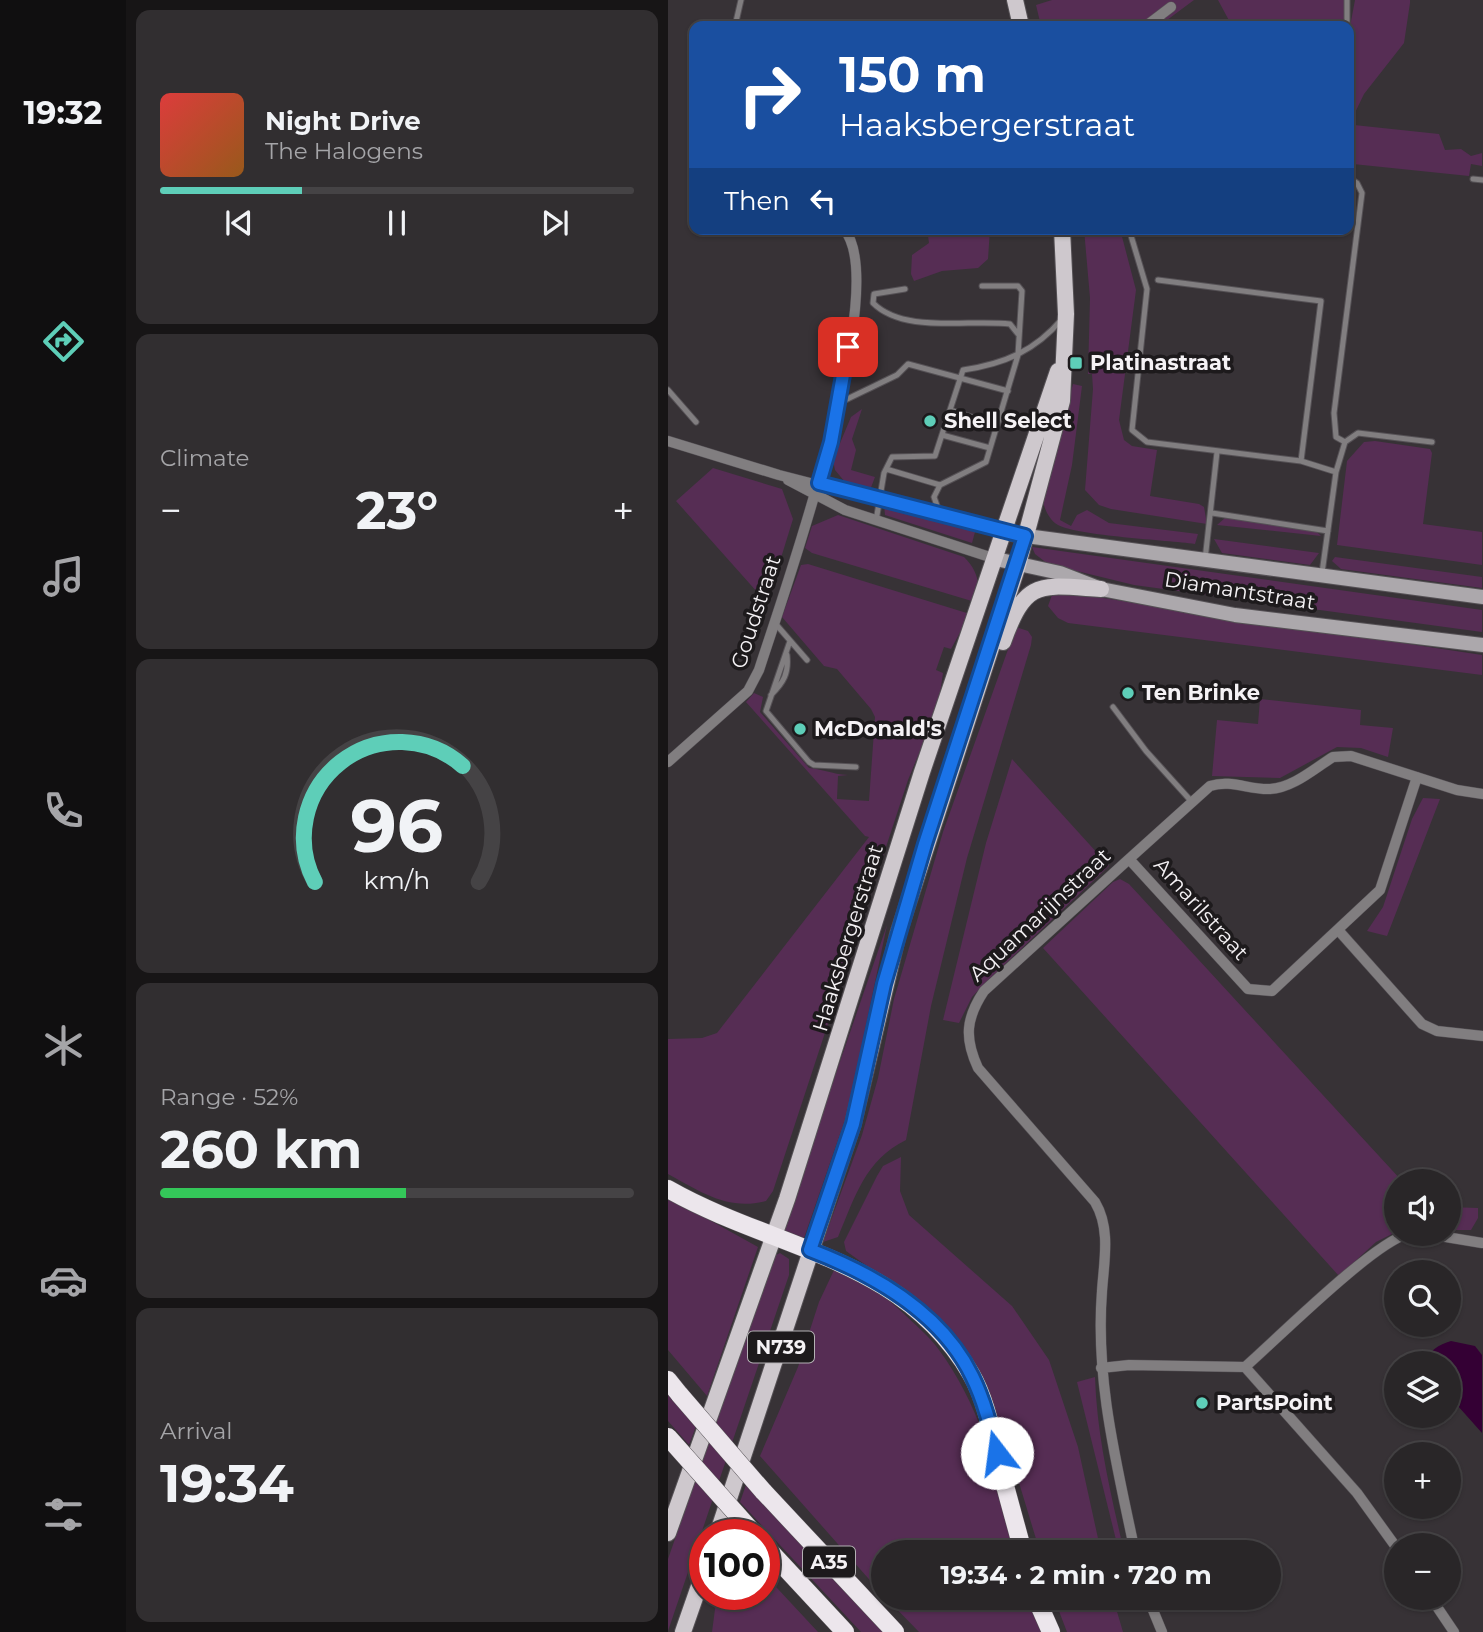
<!DOCTYPE html>
<meta charset="utf-8">
<style>
:root{--surface:#292628;--page:#312e30;--text:#f1f3f6;--muted:#a5a5a8;--line:#454345;--accent:#5eceb8}
body{margin:0;font-family:Montserrat,sans-serif;background:var(--page);color:var(--text);height:100vh;display:flex;flex-direction:column;font-size:26px;white-space:nowrap}
*{box-sizing:border-box;margin:0}
p{font-size:23px;color:var(--muted)}
.icon{flex:none;width:38px;height:38px;fill:none;stroke:currentColor;stroke-width:2;stroke-linecap:round;stroke-linejoin:round}
.map{position:relative;flex:1;overflow:hidden}
.drawer{display:flex;flex-direction:column;gap:10px;padding:10px;background:#171516;width:542px}
.drawer>*{flex:none}
.banner{position:absolute;left:21px;top:21px;width:665px;height:214px;border-radius:14px;box-shadow:0 2px 5px #0004,0 0 0 2px var(--line);background:#1a4fa0;color:#fff;overflow:hidden}
.tools{position:absolute;left:716px;top:1169px;display:grid;gap:14px}
.tools a{display:grid;place-items:center;width:77px;height:77px;border-radius:50%;background:var(--surface);box-shadow:0 2px 5px #0004,0 0 0 2px var(--line);font-size:35px}
.speed{position:absolute;left:21px;top:1519px;display:flex;gap:14px;font-size:35px;font-weight:700;text-align:center}
.speed>*{display:grid;place-content:center;width:91px;height:91px;border-radius:50%;background:var(--surface);box-shadow:0 2px 5px #0004,0 0 0 2px var(--line);line-height:1}
.speed .limit{border:10px solid #d22;background:#fff;color:#111}
.pin{position:absolute;display:grid;place-items:center;width:60px;height:60px;color:#fff;margin:-30px;border-radius:14px;box-shadow:0 4px 10px #0006}
.me{position:absolute;width:77px;margin:-38px;rotate:345deg;stroke-linejoin:round;filter:drop-shadow(0 0 5px #0008)}
.turn{display:flex;align-items:center;gap:24px;height:147px;padding:0 35px;font-size:32px}
.turn .icon{width:91px;height:91px;stroke-width:2.5}
.turn b{display:block;font-size:49px;line-height:60px}
.then{display:flex;align-items:center;height:66px;padding:0 35px;background:#0003;gap:14px;font-size:26px}
.big{font-size:52px;font-weight:700;line-height:1.1}
.drawer .tile{flex:1;display:flex;flex-direction:column;justify-content:center;gap:10px;min-width:0;padding:0 24px;border-radius:14px;background:var(--page)}
.drawer .dial{align-items:center;gap:0}
.dial svg{height:182px;overflow:visible;fill:none;stroke:var(--line);stroke-width:7;stroke-linecap:round;text-anchor:middle}
.dial text{fill:var(--text);stroke:none}
.song{display:flex;align-items:center;gap:21px}
.cover{width:84px;height:84px;border-radius:10px;background:linear-gradient(135deg,hsl(0 70% 55%),hsl(30 70% 35%))}
.played{height:7px;border-radius:4px;background:linear-gradient(90deg,var(--accent) 30%,var(--line) 30%)}
.keys{display:flex;justify-content:space-around;direction:ltr}
.heat{display:flex;justify-content:space-between;align-items:center;font-size:38px;direction:ltr}
.charge{height:10px;border-radius:5px;background:linear-gradient(90deg,#34c759 52%,var(--line) 0)}
.trip{position:absolute;left:203px;top:1540px;width:410px;height:70px;border-radius:35px;background:var(--surface);box-shadow:0 2px 5px #0004,0 0 0 2px var(--line);font-weight:700;line-height:70px;text-align:center}
main{display:flex;flex:1;min-height:0}
.menu{display:flex;flex-direction:column;width:126px;justify-content:space-around;align-items:center;background:#100f10;color:var(--muted)}
.menu .icon{width:49px;height:49px}
.menu .active{color:var(--accent)}
.menu b{font-size:32px;color:var(--text)}
.map>svg:first-child{display:block}
.green{fill:#562d54}
.water{fill:#340034}
.lines{fill:none;stroke-linecap:round;stroke-linejoin:round}
.service-casing{stroke:#555155;stroke-width:7}
.minor-casing{stroke:#555155;stroke-width:11}
.secondary-casing{stroke:#555155;stroke-width:16}
.primary-casing{stroke:#555155;stroke-width:18}
.motorway-casing{stroke:#555155;stroke-width:19}
.service{stroke:#817e80;stroke-width:5}
.minor{stroke:#817e80;stroke-width:10}
.secondary{stroke:#aca8ac;stroke-width:14}
.primary{stroke:#cec8cd;stroke-width:16}
.motorway{stroke:#ece6ec;stroke-width:18}
.motorway-bridge-casing{stroke:#555155;stroke-width:19;stroke-linecap:butt}
.motorway-bridge{stroke:#ece6ec;stroke-width:18}
.route-casing{stroke:#114b97;stroke-width:18}
.route{stroke:#1a73e8;stroke-width:12}
.poi-dot{fill:#5eceb8;stroke:#1d1a1c;stroke-width:2.5}
.labels{text-anchor:middle;stroke-width:7;stroke-linejoin:round;paint-order:stroke}
.shield{fill:#1d1a1c;stroke:#b4b1b4;stroke-width:2}
.shield-label{font-size:19px;font-weight:bold;fill:#f5f2f5}
.poi-label{font-size:21px;font-weight:bold;fill:#f5f2f5;stroke:#1d1a1c;text-anchor:start}
.street-label{font-size:21px;fill:#f5f2f5;stroke:#1d1a1c}
</style>
<main>
<nav class="menu">
<b>19:32</b>
<svg class="icon active" aria-label="directions" viewBox="0 0 24 24"><path d="M12 3l9 9-9 9-9-9zM9 14v-3h6M13 9l2 2-2 2"/></svg>
<svg class="icon" aria-label="music" viewBox="0 0 24 24"><path d="M9 18V5l10-2v13"/><circle cx="6" cy="18" r="3"/><circle cx="16" cy="16" r="3"/></svg>
<svg class="icon" aria-label="phone" viewBox="0 0 24 24"><path d="M5 4h4l2 5-3 2q2 4 5 5l2-3 5 2v4C11 20 4 13 5 4z"/></svg>
<svg class="icon" aria-label="climate" viewBox="0 0 24 24"><path d="M12 3v18M4 7l16 10M4 17L20 7"/></svg>
<svg class="icon" aria-label="car" viewBox="0 0 24 24"><path d="M5 17H2v-5l4-1 3-4h7l3 4 3 1v5h-3M9 17h6M6 11h13"/><circle cx="7" cy="17" r="2"/><circle cx="17" cy="17" r="2"/></svg>
<svg class="icon" aria-label="filters" viewBox="0 0 24 24"><path d="M4 7h16M4 17h16"/><circle cx="9" cy="7" r="2"/><circle cx="15" cy="17" r="2"/></svg>
</nav>
<section class="drawer">
<div class="tile">
<div class="song"><i class="cover"></i><div><b>Night Drive</b><p>The Halogens</p></div></div>
<div class="played"></div>
<div class="keys"><svg class="icon" aria-label="previous" viewBox="0 0 24 24"><path d="M18 5L8 12l10 7zM5 5v14"/></svg><svg class="icon" aria-label="pause" viewBox="0 0 24 24"><path d="M8 5v14M16 5v14"/></svg><svg class="icon" aria-label="next" viewBox="0 0 24 24"><path d="M6 5l10 7-10 7zM19 5v14"/></svg></div>
</div>
<div class="tile"><p>Climate</p>
<div class="heat"><a>−</a><b class="big">23°</b><a>+</a></div>
</div>
<div class="tile dial"><svg viewBox="0 0 100 80">
<path d="M14 69A42 42 0 1 1 86 69"/>
<path d="M14 69A42 42 0 0 1 79 18" stroke="#5eceb8"/>
<text x="50" y="56" font-size="32" font-weight="700">96</text>
<text x="50" y="72" font-size="11">km/h</text>
</svg></div>
<div class="tile"><p>Range · 52%</p><b class="big">260 km</b><div class="charge"></div></div>
<div class="tile"><p>Arrival</p><b class="big">19:34</b></div>
</section>
<div class="map">
<svg width="815" height="1632" viewBox="0 0 815 1632">
<rect width="100%" height="100%" fill="#373236"/>
<path class="green" d="M384,0H526L491,26H373L368,5Z
M550,0H677L678,21L674,26H564Z
M687,0H742V3L736,43L696,94L683,121L686,125L771,134L777,150L793,149L803,156L814,153V166L803,164L801,176L685,164L681,172V32Z
M259,229H322L320,259L310,268L274,271L246,281L243,274L244,255L261,243Z
M416,229H452L468,290L451,420L456,440L464,446L489,450L482,496L531,504L536,507L539,524L443,509L431,505L417,490L425,389L424,374H420L422,298Z
M405,384L414,386L404,465L392,520L403,526L409,515L419,510L441,523L530,534L527,544C499,540 411,536 390,525C380,519 376,508 374,497Z
M194,409L184,439L188,450L183,470L207,477L202,490L177,482L167,470L165,460L183,417Z
M707,441L762,449L764,453L755,524L814,532V565L669,545L679,461L696,442Z
M45,468L114,489L125,519L99,603L8,501Z
M216,505L307,532L304,543L217,515Z
M170,515L296,557C310,571 313,584 307,602L144,553L137,548L144,526Z
M557,518L647,530L653,536L549,525Z
M546,539L651,553L642,565L554,553Z
M364,547L814,610V632L466,585L380,564L367,554Z
M667,557L814,577V588L673,569L664,561Z
M140,564L302,614L283,649L276,647L268,670L275,673L270,707L240,780L105,1191L98,1201C60,1211 33,1192 0,1174V1039L34,1038L49,1033L201,837L197,836L78,702L86,693L95,697L92,712L141,768C155,769 163,774 180,775L170,776L169,799L201,801L207,717L203,709L169,669L156,666L114,617L133,565Z
M384,595H415L814,655V675L400,623L390,618L380,606Z
M348,627L360,631L364,637L363,645L299,858L263,1006L238,1140C197,1160 187,1197 170,1237L155,1242L194,1135L210,1078L226,999L275,832Z
M592,699L693,710L692,725L725,728L720,757L693,748L669,747L612,778L544,776L549,720L590,724Z
M344,759L441,866L317,983L304,997L291,1023L275,1020L318,843Z
M755,798L772,799L719,936L699,931L715,907L744,819Z
M452,879L461,884L734,1181H728V1232L708,1242L671,1276L375,948L445,882Z
M219,925L180,1111L136,1238L114,1230Z
M233,1157L232,1191L241,1215L344,1306L381,1360L410,1447L433,1552H372L335,1430L320,1395L213,1276L178,1251L176,1242L209,1176L215,1166Z
M0,1197L90,1247L39,1396L0,1350Z
M781,1207L810,1208V1218L803,1230H781Z
M112,1253L121,1259V1275L0,1631V1559L106,1256Z
M167,1268C192,1276 215,1295 234,1312C246,1324 261,1336 271,1350C315,1409 331,1483 351,1552H215V1595L92,1456L130,1367L151,1302Z
M427,1377C429,1438 443,1494 456,1552H451L409,1382Z
M0,1394L28,1426L21,1445L0,1421Z
M79,1482L219,1632H193L72,1502Z
M96,1574L150,1632H44L49,1594H96Z
M218,1598H364L376,1632H251Z
M386,1598H445L455,1632H399Z"/>
<path class="water" d="M783,1341L807,1346L814,1355V1433L781,1396L780,1363H758C760,1350 771,1345 783,1341Z"/>
<g class="lines">
<defs>
<path id="service" d="M493,15L495,26
M67,26L73,0
M679,26V0
M805,179L815,180
M461,229L479,289L464,430L479,442L633,461L668,472
M490,280L653,301L633,461
M237,289L206,294L205,303C236,334 301,319 342,324L350,334
M0,390L28,422
M171,403L229,375L240,364L340,391
M282,410L329,425
M274,435L322,448
M677,442L668,437L666,413L694,193L689,183L681,178
M218,469L272,485
M544,513L660,531
M273,517L266,497L272,485L318,462L350,355L354,291L350,286H314
M208,521L216,473L224,457L267,456L295,370C336,364 367,351 394,319
M537,560L549,452
M654,573L668,472L677,442L690,433L764,442
M106,622L139,660
M122,641L98,711L141,762L146,765L188,767
M103,695C116,682 121,673 119,655
M445,707L478,751L524,802"/>
<path id="minor" d="M478,26L503,7
M0,441L111,475L336,533
M120,480L177,510L328,559
M0,762L80,691L91,670C115,595 225,287 176,229
M749,777L712,890L604,991L580,989L461,859L542,786C563,779 581,790 602,789C625,788 647,768 665,757L683,756L789,790L815,794
M461,859L316,991C298,1018 296,1038 310,1068L427,1202C443,1229 436,1261 434,1291C427,1381 449,1465 467,1552
M671,931L754,1024L769,1031L815,1036
M760,1234L814,1243
M577,1367L689,1493L728,1547
M433,1368L461,1365L577,1367C609,1339 706,1242 740,1234
M480,1598L494,1632
M763,1598L786,1632"/>
<path id="secondary" d="M336,533L815,597
M328,559L392,573L433,589L567,615L815,645"/>
<path id="primary" d="M347,0L353,26
M335,642C358,578 371,585 433,589
M0,1533L119,1199L254,772L390,371
M49,1535L185,1124L230,934L350,565L394,401L398,314L394,229
M15,1632L37,1569"/>
<path id="motorway" d="M0,1189C107,1250 235,1257 303,1374C319,1401 325,1439 333,1470C340,1498 348,1525 355,1552
M0,1380L12,1395
M95,1491L227,1632
M96,1545L177,1632
M368,1598L383,1632"/>
</defs>
<use href="#service" class="service-casing"/>
<use href="#minor" class="minor-casing"/>
<use href="#secondary" class="secondary-casing"/>
<use href="#primary" class="primary-casing"/>
<use href="#motorway" class="motorway-casing"/>
<use href="#service" class="service"/>
<use href="#minor" class="minor"/>
<use href="#secondary" class="secondary"/>
<use href="#primary" class="primary"/>
<use href="#motorway" class="motorway"/>
<defs>
<path id="motorway-bridge" d="M12,1395L95,1491
M0,1437L82,1529"/>
</defs>
<use href="#motorway-bridge" class="motorway-bridge-casing"/>
<use href="#motorway-bridge" class="motorway-bridge"/>
</g>
<g class="lines">
<defs>
<path id="route" d="M180,347L163,442L151,483L357,536L257,844L216,984L185,1124L142,1250C205,1274 273,1312 304,1376C316,1400 323,1428 329,1453"/>
</defs>
<use href="#route" class="route-casing"/>
<use href="#route" class="route"/>
</g>
<g class="poi-dot">
<rect x="401" y="356" width="14" height="14" rx="3.5"/>
<circle cx="262" cy="421" r="7"/>
<circle cx="460" cy="693" r="7"/>
<circle cx="132" cy="729" r="7"/>
<circle cx="534" cy="1403" r="7"/>
</g>
<g class="labels">
<g class="shield">
<rect x="80" y="1331.5" width="66" height="31" rx="5"/>
<rect x="135" y="1546.5" width="52" height="31" rx="5"/>
</g>
<g class="shield-label">
<text x="113" y="1354">N739</text>
<text x="161" y="1569">A35</text>
</g>
<g class="poi-label">
<text x="422" y="370">Platinastraat</text>
<text x="276" y="428">Shell Select</text>
<text x="474" y="700">Ten Brinke</text>
<text x="146" y="736">McDonald's</text>
<text x="548" y="1410">PartsPoint</text>
</g>
<g class="street-label">
<text transform="translate(572 591) rotate(9)" y="7">Diamantstraat</text>
<text transform="translate(88 612) rotate(-72)" y="7">Goudstraat</text>
<text transform="translate(533 909) rotate(48)" y="7">Amarilstraat</text>
<text transform="translate(372 915) rotate(-43)" y="7">Aquamarijnstraat</text>
<text transform="translate(180 938) rotate(-73)" y="7">Haaksbergerstraat</text>
</g>
</g>
</svg>
<div class="tools">
<a><svg class="icon" aria-label="sound" viewBox="0 0 24 24"><path d="M4 9h4l5-4v14l-5-4H4zM17 9q2 3 0 6"/></svg></a>
<a><svg class="icon" aria-label="search" viewBox="0 0 24 24"><circle cx="10" cy="10" r="6"/><path d="M15 15l6 6"/></svg></a>
<a><svg class="icon" aria-label="layers" viewBox="0 0 24 24"><path d="M12 4l9 5-9 5-9-5zM3 14l9 5 9-5"/></svg></a>
<a>+</a>
<a>−</a>
</div>
<div class="speed"><div class="limit">100</div></div>
<div class="pin" style="left:180px;top:347px;background:#d93025"><svg class="icon" aria-label="arrive" viewBox="0 0 24 24"><path d="M6 21V4h12l-3 4 3 4H6"/></svg></div>
<svg class="me" style="left:329px;top:1453px" viewBox="-20 -20 40 40"><circle r="19" fill="#fff"/><path d="M0-13L10 11 0 6-10 11z" fill="#1a73e8"/></svg>
<div class="trip">19:34 · 2 min · 720 m</div>
<div class="banner">
<div class="turn"><svg class="icon" aria-label="right" viewBox="0 0 24 24"><path d="M7 20v-9h11M14 6l5 5-5 5"/></svg><div><b>150 m</b>Haaksbergerstraat</div></div>
<div class="then">Then<svg class="icon" aria-label="left" viewBox="0 0 24 24"><path d="M17 20v-9H6M10 6l-5 5 5 5"/></svg></div>
</div>
</div>
</main>
